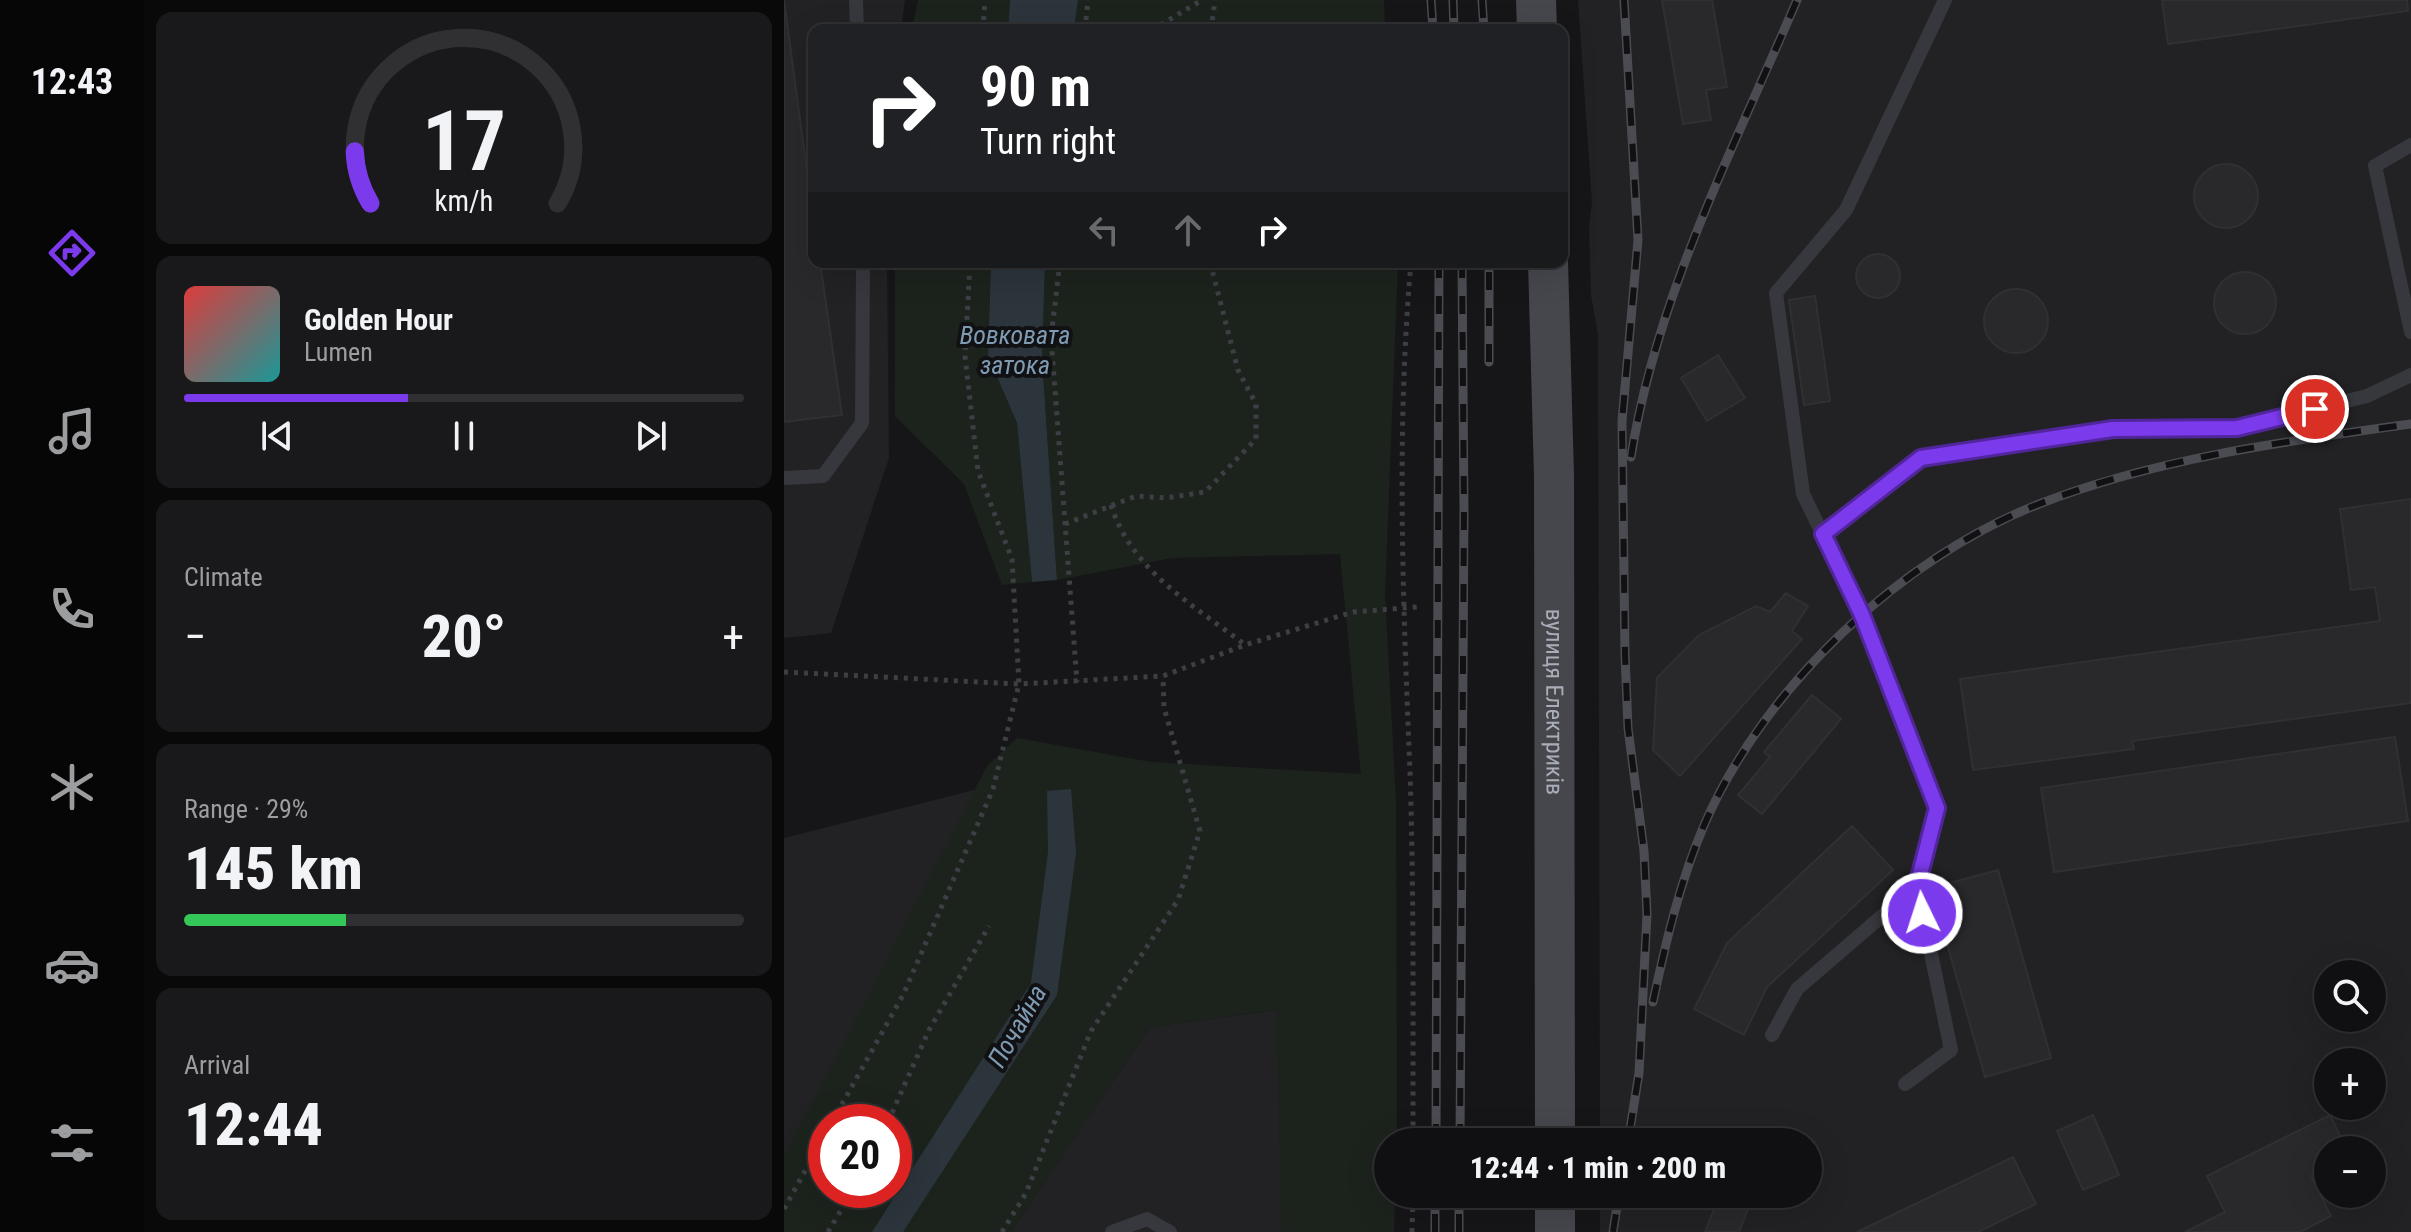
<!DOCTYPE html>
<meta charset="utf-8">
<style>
:root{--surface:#101012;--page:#19191b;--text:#f1f3f6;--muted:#9c9d9f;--line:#303032;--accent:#7c3aed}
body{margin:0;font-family:"Roboto Condensed",sans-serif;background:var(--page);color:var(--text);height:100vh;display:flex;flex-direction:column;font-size:30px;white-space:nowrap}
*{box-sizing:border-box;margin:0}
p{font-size:26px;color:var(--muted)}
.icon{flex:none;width:44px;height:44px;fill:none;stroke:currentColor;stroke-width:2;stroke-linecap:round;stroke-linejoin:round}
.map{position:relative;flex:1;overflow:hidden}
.details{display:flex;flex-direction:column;gap:12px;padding:12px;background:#09090a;width:640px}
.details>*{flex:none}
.banner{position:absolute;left:24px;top:24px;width:760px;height:244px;border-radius:16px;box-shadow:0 8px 32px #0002,0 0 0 2px var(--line);background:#202124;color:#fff;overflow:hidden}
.tools{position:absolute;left:1530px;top:960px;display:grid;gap:16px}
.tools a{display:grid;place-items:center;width:72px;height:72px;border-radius:50%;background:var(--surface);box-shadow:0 8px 32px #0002,0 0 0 2px var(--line);font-size:40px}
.speed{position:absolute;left:24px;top:1104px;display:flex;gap:16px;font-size:40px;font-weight:700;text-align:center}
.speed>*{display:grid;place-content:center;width:104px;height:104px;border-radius:50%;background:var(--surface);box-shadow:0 8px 32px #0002,0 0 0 2px var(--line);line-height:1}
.speed .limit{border:12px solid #d22;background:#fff;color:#111}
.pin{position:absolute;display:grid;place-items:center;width:68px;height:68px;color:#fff;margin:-34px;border:4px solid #fff;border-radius:50%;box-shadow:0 2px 8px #0007}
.me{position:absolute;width:88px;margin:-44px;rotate:356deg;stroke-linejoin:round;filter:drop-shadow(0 0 6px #0008)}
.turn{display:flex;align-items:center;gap:28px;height:168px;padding:0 40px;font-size:36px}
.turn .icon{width:104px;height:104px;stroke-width:2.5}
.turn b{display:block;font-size:56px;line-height:68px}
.lanes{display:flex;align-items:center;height:76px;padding:0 40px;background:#0003;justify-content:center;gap:40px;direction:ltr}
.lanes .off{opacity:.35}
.big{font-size:60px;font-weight:800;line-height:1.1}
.details .widget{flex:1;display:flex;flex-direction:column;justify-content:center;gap:12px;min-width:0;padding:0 28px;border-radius:16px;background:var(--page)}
.details .dial{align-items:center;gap:0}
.dial svg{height:208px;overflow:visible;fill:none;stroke:var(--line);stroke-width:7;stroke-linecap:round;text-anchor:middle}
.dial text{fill:var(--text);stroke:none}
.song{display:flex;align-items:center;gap:24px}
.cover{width:96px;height:96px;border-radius:12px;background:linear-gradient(135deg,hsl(0 70% 55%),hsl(180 70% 35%))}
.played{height:8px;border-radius:4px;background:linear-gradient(90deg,var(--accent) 40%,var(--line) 40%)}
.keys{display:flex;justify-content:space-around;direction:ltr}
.heat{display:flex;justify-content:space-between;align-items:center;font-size:44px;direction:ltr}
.charge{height:12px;border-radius:6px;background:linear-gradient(90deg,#34c759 29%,var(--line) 0)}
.trip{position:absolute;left:590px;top:1128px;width:448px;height:80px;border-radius:40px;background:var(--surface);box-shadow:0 8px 32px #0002,0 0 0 2px var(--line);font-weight:800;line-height:80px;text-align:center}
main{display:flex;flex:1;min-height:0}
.menu{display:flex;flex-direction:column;width:144px;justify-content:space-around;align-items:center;background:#060607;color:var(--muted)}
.menu .icon{width:56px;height:56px}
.menu .active{color:var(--accent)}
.menu b{font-size:36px;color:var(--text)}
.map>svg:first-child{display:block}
.built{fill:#222225;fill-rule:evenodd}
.green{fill:#1c231d;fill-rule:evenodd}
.water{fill:#2c353c}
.building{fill:#29292c;stroke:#303034;stroke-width:2}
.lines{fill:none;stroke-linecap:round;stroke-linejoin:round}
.path{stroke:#3d3f44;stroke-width:5;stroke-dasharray:4 6;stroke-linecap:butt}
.lane{stroke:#37383d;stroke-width:14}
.secondary{stroke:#45474d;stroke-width:40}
.rail-casing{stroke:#4a4c52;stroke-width:9}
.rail{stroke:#111113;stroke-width:6;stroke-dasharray:18;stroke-linecap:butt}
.route-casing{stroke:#51269a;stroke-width:20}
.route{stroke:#7c3aed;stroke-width:14}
.labels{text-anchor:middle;stroke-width:8;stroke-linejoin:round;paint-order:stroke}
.street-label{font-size:24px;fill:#a8adb8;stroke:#111113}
.water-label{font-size:26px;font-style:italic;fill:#7f9bb3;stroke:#111113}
</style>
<main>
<nav class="menu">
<b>12:43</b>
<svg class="icon active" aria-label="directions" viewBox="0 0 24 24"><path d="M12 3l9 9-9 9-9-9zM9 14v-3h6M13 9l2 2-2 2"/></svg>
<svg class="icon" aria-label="music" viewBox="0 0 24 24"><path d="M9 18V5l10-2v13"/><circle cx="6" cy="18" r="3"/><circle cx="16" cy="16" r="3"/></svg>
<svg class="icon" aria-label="phone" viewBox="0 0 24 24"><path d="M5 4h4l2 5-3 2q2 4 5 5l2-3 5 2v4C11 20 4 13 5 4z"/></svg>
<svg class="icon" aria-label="climate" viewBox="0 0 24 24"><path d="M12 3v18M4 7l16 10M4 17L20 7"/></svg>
<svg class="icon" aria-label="car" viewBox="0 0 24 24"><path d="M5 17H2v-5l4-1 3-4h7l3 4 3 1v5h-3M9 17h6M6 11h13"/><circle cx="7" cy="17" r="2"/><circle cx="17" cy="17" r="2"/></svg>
<svg class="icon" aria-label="filters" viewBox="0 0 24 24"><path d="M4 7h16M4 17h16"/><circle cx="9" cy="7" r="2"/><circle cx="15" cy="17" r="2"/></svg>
</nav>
<section class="details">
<div class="widget dial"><svg viewBox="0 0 100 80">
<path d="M14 69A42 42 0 1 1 86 69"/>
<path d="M14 69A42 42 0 0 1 8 49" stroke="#7c3aed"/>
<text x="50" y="56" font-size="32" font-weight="700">17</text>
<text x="50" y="72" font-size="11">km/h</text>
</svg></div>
<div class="widget">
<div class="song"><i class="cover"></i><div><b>Golden Hour</b><p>Lumen</p></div></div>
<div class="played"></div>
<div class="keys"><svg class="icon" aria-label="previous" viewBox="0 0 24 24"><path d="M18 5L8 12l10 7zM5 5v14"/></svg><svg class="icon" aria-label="pause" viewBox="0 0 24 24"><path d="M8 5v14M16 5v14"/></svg><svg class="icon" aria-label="next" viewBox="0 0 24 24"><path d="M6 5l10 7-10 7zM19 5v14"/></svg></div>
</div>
<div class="widget"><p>Climate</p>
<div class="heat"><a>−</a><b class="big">20°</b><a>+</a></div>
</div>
<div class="widget"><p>Range · 29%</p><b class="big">145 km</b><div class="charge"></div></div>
<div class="widget"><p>Arrival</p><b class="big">12:44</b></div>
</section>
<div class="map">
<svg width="1627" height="1232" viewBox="0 0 1627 1232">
<rect width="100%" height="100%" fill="#161618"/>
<path class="built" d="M0,0H121L117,30H30V262H103L105,458L47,633L0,638Z
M794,0H1627V1232H816V1194H1024V1142H816L814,335L807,295L805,226L808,203ZM1544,974H1588V1018H1544ZM1544,1062H1588V1106H1544ZM1544,1150H1588V1194H1544Z
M202,787L0,1174V838Z
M493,1010L498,1232H227L366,1027Z"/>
<path class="green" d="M134,0H226L224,30H128Z
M294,0H600L601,30H290Z
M111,262H207L204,356L233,423L248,582L218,585L180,484L111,416Z
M261,262H614L601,594L612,802L613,1142H604V1194H611L610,1232H498L492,1010L366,1027L227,1232H0V1157L203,766L233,738L367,762L577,774L556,554L388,558L273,580L258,359ZM42,1122H110V1190H42Z"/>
<path class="water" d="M226,0H294L290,30H224Z
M207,262H261L258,359L273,580L248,582L233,423L204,356Z
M287,789L292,853L273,995L119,1232H88L247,983L264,852L263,791Z"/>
<path class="building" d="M0,0L30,224V262H36L58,415L0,422Z
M878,0H928L943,87L922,90L927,120L899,124Z
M1378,0H1623L1624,11L1384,44Z
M1410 196a32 32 0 1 1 64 0a32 32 0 1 1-64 0Z
M1072 276a22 22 0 1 1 44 0a22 22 0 1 1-44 0Z
M1430 303a31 31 0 1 1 62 0a31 31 0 1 1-62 0Z
M1200 321a32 32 0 1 1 64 0a32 32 0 1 1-64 0Z
M1031,296L1046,401L1020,405L1005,300Z
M934,355L961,398L923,421L897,378Z
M1627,499V703L1348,741L1350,749L1189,770L1176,679L1596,621L1591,587L1567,590L1556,509Z
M1002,593L1024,606L1008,631L1018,639L896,776L869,750L873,678L915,635L972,606L986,612Z
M1028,695L1057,719L978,814L954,795L986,757L980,752Z
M1611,737L1624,821L1270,872L1257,788Z
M1068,826L1109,870L983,987L960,1035L910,1009L943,943Z
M1214,870L1267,1058L1201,1077L1147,888Z
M1309,1115L1335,1175L1299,1190L1273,1131Z
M1546,1115L1563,1150H1544V1168L1527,1176L1547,1216L1516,1232H1401L1441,1212L1423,1176Z
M1229,1157L1252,1204L1194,1232H1073Z
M936,1194H970L955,1232H921Z"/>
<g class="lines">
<path class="path" d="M199,30L201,0
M301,30L304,0
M368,30L418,0
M427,30L431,0
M276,262L267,337L293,682
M627,262C612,432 619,602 626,772C630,895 629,1018 629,1142
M327,505C347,570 409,605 460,644
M281,524L352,496L382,498L421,492L472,439V404L454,370L426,262
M0,672L235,684L379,676L461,645L569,612L633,607
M48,1122L119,995L209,789L235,684L228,559L194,471L181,356L186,262
M104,1122L145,1030L205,926
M0,1209L42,1133
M44,1232L69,1190
M218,1232L242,1193L307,1031L394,900L416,831L380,708L379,676
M628,1232L629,1194"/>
<path class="lane" d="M72,0L73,30
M1627,145L1591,166L1627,332
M0,478L39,476L78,423L79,262
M1039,534L1137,458L1329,429L1453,428L1583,396L1627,375
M988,1035L1013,989L1133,886
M1121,1084L1167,1050L1133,886L1153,808L1078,615L1019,494L992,293L1062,210L1161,0
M328,1232L363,1219L386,1232"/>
<g class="secondary">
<path d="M752,0L753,30"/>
<path id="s1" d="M764,262L770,476L771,1142"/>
<path d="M771,1194V1232"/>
</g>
<defs>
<path id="rail" d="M647,0L649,30
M669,0L670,30
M698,0L700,30
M840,0L854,240L838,421L841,654L844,728L860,851L863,914L855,1073L844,1142
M705,362V262
M847,457C872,297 950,148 1013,0
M869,1002C882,941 896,881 921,823C981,686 1117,558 1255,504C1373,458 1503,441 1627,424
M652,1142L655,262
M676,1142L680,511L678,262
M651,1232V1194
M675,1232V1194
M829,1232L835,1194"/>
</defs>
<use href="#rail" class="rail-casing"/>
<use href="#rail" class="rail"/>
</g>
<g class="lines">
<defs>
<path id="route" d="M1138,913L1133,886L1153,808L1078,615L1039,534L1137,458L1329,429L1453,428L1531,409"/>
</defs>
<use href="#route" class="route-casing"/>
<use href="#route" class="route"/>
</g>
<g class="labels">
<g class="street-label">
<text dy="8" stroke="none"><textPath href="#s1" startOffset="440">вулиця Електриків</textPath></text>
</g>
<g class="water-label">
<text x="231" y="344">Вовковата<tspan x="231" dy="30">затока</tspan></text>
<text transform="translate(233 1026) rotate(-60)" y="9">Почайна</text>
</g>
</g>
</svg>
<div class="tools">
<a><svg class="icon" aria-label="search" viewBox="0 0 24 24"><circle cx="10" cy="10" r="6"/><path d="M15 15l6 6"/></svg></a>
<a>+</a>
<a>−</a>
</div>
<div class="speed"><div class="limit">20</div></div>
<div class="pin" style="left:1531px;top:409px;background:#d93025"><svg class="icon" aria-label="arrive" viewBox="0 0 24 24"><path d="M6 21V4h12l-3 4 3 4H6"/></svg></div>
<svg class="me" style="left:1138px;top:913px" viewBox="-20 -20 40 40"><circle r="17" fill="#7c3aed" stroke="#fff" stroke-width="3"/><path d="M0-11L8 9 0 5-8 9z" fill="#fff"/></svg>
<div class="trip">12:44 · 1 min · 200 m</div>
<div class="banner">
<div class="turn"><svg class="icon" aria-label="right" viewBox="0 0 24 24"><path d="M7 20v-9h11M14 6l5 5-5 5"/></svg><div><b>90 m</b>Turn right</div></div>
<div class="lanes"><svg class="icon off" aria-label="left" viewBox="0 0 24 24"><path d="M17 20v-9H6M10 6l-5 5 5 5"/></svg><svg class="icon off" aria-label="ahead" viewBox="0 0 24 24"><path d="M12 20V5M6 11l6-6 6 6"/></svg><svg class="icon" aria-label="right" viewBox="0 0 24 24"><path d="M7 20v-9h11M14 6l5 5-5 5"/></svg></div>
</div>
</div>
</main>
